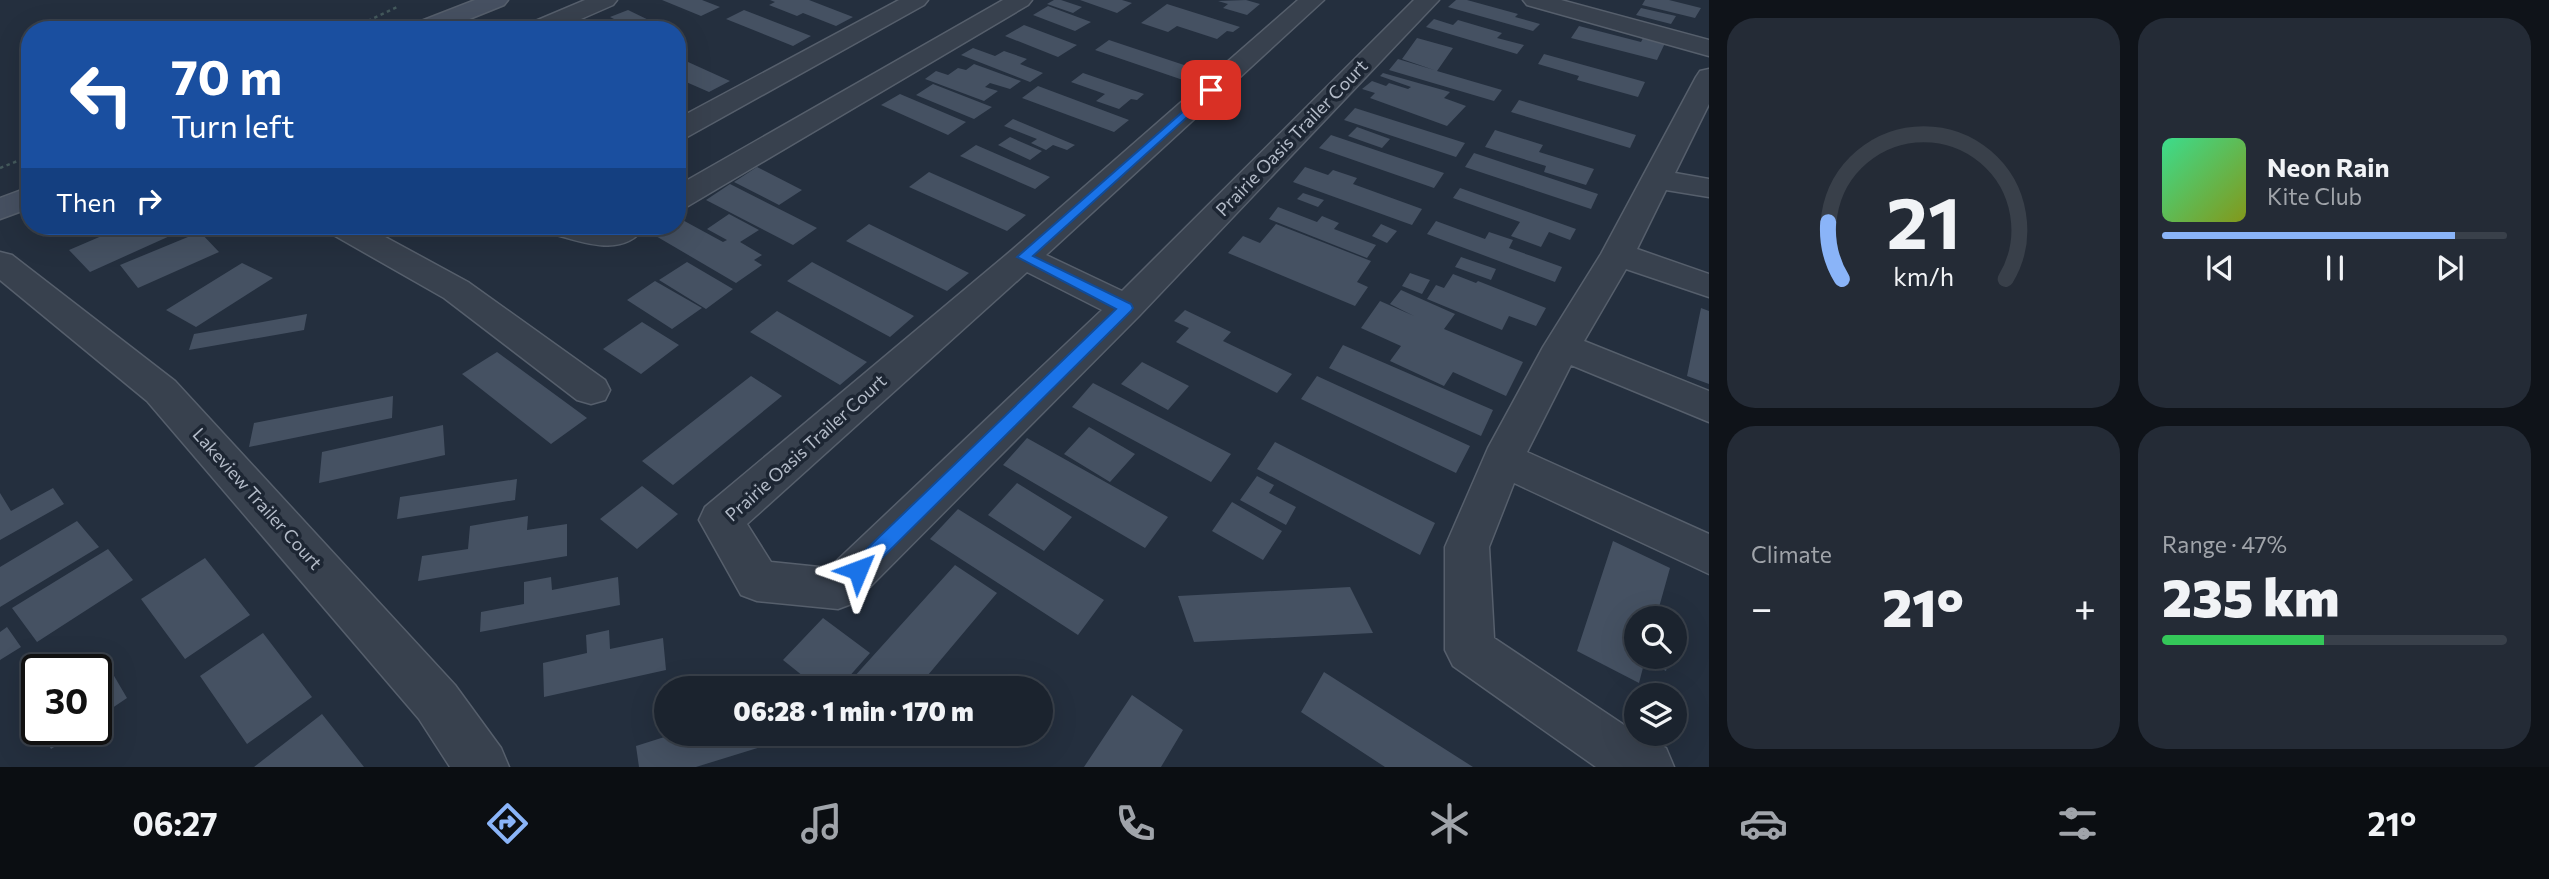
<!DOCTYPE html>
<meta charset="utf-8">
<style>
:root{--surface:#1b232e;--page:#242b36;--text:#f1f3f6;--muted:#a0a4aa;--line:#39404a;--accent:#8ab4f8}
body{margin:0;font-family:Commissioner,sans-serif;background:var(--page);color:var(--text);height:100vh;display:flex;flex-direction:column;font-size:26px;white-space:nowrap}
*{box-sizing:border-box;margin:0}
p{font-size:23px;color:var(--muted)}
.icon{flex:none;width:38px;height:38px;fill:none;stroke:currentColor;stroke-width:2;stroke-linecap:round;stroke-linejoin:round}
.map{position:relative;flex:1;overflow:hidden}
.drawer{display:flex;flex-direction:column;gap:18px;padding:18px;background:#0f1319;width:840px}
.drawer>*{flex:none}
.top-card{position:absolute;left:21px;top:21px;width:665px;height:214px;border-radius:28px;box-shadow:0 7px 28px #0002,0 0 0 2px var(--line);background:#1a4fa0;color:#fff;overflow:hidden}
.buttons{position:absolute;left:1624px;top:606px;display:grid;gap:14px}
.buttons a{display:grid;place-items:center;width:63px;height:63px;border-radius:50%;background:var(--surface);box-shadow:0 7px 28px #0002,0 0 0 2px var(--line);font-size:35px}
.speed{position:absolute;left:21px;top:654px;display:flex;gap:14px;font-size:35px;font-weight:700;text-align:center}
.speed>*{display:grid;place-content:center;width:91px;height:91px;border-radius:50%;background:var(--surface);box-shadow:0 7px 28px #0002,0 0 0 2px var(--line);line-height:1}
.speed .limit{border:4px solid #111;border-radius:10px;background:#fff;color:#111}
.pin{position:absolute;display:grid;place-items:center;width:60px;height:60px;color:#fff;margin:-30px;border-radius:14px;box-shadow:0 4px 10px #0006}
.me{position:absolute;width:77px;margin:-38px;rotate:46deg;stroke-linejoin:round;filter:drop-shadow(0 0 5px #0008)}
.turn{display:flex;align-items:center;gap:24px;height:147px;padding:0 35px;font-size:32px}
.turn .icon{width:91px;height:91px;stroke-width:2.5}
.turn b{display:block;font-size:49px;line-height:60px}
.then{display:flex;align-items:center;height:66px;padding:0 35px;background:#0003;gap:14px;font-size:26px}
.big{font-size:52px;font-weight:800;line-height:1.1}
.drawer .tile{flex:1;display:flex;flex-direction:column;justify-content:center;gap:10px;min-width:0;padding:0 24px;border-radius:28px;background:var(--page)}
.drawer .dial{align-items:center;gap:0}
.dial svg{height:182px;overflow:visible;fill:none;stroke:var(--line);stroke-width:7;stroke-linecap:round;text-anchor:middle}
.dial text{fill:var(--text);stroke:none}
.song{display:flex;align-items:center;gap:21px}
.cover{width:84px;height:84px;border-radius:10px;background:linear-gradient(135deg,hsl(150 70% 55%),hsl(70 70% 35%))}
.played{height:7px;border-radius:4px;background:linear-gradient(90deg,var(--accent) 85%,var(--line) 85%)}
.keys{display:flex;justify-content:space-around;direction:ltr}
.heat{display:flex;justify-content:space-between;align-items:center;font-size:38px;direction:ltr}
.charge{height:10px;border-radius:5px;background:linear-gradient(90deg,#34c759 47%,var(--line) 0)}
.drawer .tiles{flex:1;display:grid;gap:18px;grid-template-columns:repeat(2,1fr)}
.trip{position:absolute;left:654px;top:676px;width:399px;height:70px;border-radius:35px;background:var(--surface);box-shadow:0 7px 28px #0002,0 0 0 2px var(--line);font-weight:800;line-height:70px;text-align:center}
.menu{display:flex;height:112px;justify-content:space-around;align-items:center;background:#0b0e12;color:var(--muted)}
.menu .icon{width:49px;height:49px}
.menu .active{color:var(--accent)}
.menu b{font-size:32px;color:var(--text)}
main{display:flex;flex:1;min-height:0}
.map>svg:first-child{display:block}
.building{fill:#455162}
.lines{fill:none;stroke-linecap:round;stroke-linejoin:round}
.street-casing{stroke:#565f6c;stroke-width:3}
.secondary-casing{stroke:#565f6c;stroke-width:3}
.path{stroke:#44595c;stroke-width:2.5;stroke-dasharray:3.5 3.5;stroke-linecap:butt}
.street{fill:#38414e;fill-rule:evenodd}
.secondary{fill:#465061;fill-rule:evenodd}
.route{fill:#1a73e8;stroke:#114b97;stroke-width:2}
.labels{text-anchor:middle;stroke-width:7;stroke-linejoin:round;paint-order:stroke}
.street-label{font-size:18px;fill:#b4bcc9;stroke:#1d2633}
</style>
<main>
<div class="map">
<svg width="1709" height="767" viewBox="0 0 1709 767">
<rect width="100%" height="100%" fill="#242f3e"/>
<path class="building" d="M662,0H702L720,7L701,16Z
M770,0H809L853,17L836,26L803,13L797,16L769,5L775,2Z
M1054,0H1061L1082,7L1073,13L1047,4Z
M1080,0H1122L1132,3L1117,13Z
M1246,0L1260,4L1247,15L1223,8L1228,4L1218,1Z
M1456,0H1467L1518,14L1515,17L1540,24L1533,31L1448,7Z
M1645,0H1669L1701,8L1695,18L1642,5Z
M1167,4L1240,27L1233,32L1227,31L1217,39L1177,26L1168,32L1141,23Z
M1048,6L1091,22L1075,31L1033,15Z
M1641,8L1676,16L1671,24L1636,15Z
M628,10L659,25L647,30H636L610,17Z
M744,10L811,36L793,46L726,19Z
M1434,19L1453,25L1458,20L1502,33L1497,38L1524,45L1517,54L1426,27Z
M579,20L601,30H556Z
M1024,25L1077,45L1058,57L1005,36Z
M1579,26L1641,42L1644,36L1666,41L1657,60L1571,38Z
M1417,38L1453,48L1437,71L1502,90L1494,101L1389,70L1398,59L1434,70L1402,59Z
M1109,40L1196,69L1183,80L1095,50Z
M973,48L995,56L1004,51L1027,59L1020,64L1043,73L1030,82L961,55Z
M1544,54L1645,82L1638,97L1577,80L1579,76L1538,64Z
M677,57L730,81L709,92L677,78Z
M974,64L1021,81L1010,89L990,83L985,87L998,91L984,101L925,79L936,71L948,75L958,68L966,70Z
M1083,73L1144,94L1137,100L1131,99L1119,109L1096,101L1105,94L1071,82Z
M1383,73L1450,92L1444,98L1466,106L1447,126L1370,98L1375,93L1362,89L1372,81L1386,86L1389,83L1408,89L1411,87L1380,76Z
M933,84L992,107L974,119L916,95Z
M1038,86L1129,120L1114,132L1022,98Z
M900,94L966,122L948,135L881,105Z
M1519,100L1636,135L1630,148L1511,112Z
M1355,108L1465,143L1456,157L1344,120Z
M1013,119L1075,145L1067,150L1053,145L1046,150L1031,143L1037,139L1004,126Z
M1357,127L1390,139L1382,148L1348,136Z
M1495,130L1543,145L1539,152L1594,169L1586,185L1544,172L1546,166L1485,147Z
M1331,135L1444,173L1434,188L1319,148Z
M1010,137L1042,151L1030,160L998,145Z
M976,145L1050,177L1035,189L960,156Z
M1474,153L1598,194L1591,209L1465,167Z
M757,167L802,190L779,205L734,182Z
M1305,167L1328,175L1333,170L1357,178L1353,184L1422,209L1412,225L1293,182Z
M929,172L1026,215L1007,231L909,187Z
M730,184L817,228L793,245L706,200Z
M1460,188L1576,229L1570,240L1549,232L1541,247L1511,236L1520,222L1453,198Z
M1303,193L1324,200L1318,207L1297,199Z
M1278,207L1317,222L1322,216L1339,223L1334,229L1376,245L1367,258L1269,219Z
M729,214L759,230L740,242L762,255L754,260L762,265L736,283L649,232L659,226H677V217L723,242L727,240L707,229Z
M1436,221L1485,239L1489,232L1513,240L1509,248L1562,267L1555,282L1427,234Z
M869,224L969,273L947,291L846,241Z
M1276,224L1371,261L1357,282L1368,287L1355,306L1228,253L1243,236L1260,243Z
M1381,224L1397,231L1387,243L1372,236Z
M125,226H163L172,235L90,272L69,250Z
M200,232L219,252L138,288L120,265Z
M1461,257L1496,269L1491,280L1455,267Z
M687,262L733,289L706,309L659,280Z
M812,262L914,316L890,337L787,281Z
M242,263L273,278L196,327L166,310Z
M1410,273L1430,280L1422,294L1402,286Z
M1453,274L1476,283L1478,281L1546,308L1536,326L1509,316L1502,330L1427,299L1436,285L1444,288Z
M655,281L702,308L672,329L627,300Z
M1401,290L1455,314L1444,329L1523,362L1506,396L1453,372L1444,386L1390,361L1401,346L1361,328L1380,301L1414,316L1390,304Z
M1701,308L1709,311V384L1687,376Z
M1185,310L1231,332L1223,341L1292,374L1277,393L1176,342L1189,328L1174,321Z
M777,311L867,362L840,385L750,332Z
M307,314L304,330L189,350L194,334Z
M642,322L679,345L641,374L603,349Z
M1343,345L1493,410L1481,436L1329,368Z
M497,352L587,418L551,444L462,374Z
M1142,362L1189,386L1168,410L1121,384Z
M751,376L782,396L673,485L642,461Z
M1317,376L1470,446L1456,473L1301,399Z
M1093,383L1231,454L1211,482L1072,407Z
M393,396L392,418L249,447L254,423Z
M443,425L445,455L319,483L322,452Z
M1089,427L1135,454L1110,482L1064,454Z
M1027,438L1168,517L1145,548L1003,465Z
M1275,442L1435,523L1420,555L1257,469Z
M1257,476L1274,485L1269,493L1296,507L1286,525L1240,500Z
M517,479L515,500L397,519L400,497Z
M1017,483L1072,517L1044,551L988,515Z
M642,486L678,514L637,549L600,519Z
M53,488L64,504L0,540V493L11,511Z
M1232,502L1282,531L1263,560L1212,531Z
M958,509L1104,600L1078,635L930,539Z
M528,516L527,530L567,524V556L418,581L422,556L468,549L470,526Z
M77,521L99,547L0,607V567Z
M1613,541L1670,568L1656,618H1636V656H1670L1666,671L1645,660L1639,683L1577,651Z
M108,549L133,580L37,642L12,608Z
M205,558L250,615L185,659L141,599Z
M955,565L997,593L917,688H844Z
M551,577L552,590L618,577L620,605L480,632L481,612L524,604V582Z
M1350,587L1373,633L1194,642L1178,596Z
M823,618L870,653L839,688H818L783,660Z
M7,627L21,647L0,660V632Z
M609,630L610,649L663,638L666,670L544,697L543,663L587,653L586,635Z
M263,633L312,697L247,744L200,676Z
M110,669L127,698L96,719V678Z
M1324,672L1473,767H1385L1301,712Z
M1132,695L1183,730L1161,767H1084Z
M322,714L364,767H254Z
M41,730H80L51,749Z
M677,733H781L783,740L696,767H639L636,746Z"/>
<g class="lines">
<defs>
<path id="street" d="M585,0H617L613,5L556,30H523L526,25Z
M899,0H928L924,5L687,137L677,139V119Z
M1003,0H1032L1028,5L688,206L677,208V186Z
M1298,0H1324L1046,255L1122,291L1414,0H1439L1139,316L854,603L838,609L757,601L741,595L699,520L705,507L1012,250ZM1027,272L1102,310L829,568L771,562L747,524Z
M1523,0H1561L1709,40V56L1527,5Z
M1709,69V104L1675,173L1709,179V197L1666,190L1637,249L1709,274V297L1626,269L1584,341L1709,391V422L1571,365L1527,452L1709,534V574L1514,483L1489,547L1494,638L1636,733L1666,748L1674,767H1596L1453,666L1445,650V547L1488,448L1543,347L1601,254L1696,77L1700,71Z
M325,226H365L468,282L605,380L610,390L605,400L591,404L577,400L444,298L330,233Z
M544,226H646C622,260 581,241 549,233Z
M0,252L12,255L175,381L455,685L501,748L509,767H450L419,719L147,401L0,280Z"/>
<path id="secondary" d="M475,0H508L504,5L442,30H408L411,25Z
M30,187V208L0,219V198Z"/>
</defs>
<use href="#street" class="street-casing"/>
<use href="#secondary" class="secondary-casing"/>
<path class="path" d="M349,30L399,6
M0,168L30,156"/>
<use href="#street" class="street"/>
<use href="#secondary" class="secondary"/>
</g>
<path class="route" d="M1211,87L1216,90L1215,92L1033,256L1131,304L1133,308L1131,311L864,576L858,578L851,576L848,570L851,564L1116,309L1017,257Z"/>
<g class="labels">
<g class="street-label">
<text transform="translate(1292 138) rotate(-46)" y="6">Prairie Oasis Trailer Court</text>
<text transform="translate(806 448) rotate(-42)" y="6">Prairie Oasis Trailer Court</text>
<text transform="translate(257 499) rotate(48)" y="6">Lakeview Trailer Court</text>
</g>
</g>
</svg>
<div class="buttons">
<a><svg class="icon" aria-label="search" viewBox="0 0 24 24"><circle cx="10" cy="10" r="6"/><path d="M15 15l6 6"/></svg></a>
<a><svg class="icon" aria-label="layers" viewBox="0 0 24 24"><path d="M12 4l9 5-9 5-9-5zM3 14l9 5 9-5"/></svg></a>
</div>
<div class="speed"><div class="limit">30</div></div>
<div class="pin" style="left:1211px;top:90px;background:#d93025"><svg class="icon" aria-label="arrive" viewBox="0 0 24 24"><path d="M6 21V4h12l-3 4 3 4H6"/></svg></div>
<svg class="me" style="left:858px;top:570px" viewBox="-20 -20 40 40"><path d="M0-17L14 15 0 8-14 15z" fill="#1a73e8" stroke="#fff" stroke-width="4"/></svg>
<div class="trip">06:28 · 1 min · 170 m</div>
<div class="top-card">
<div class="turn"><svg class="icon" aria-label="left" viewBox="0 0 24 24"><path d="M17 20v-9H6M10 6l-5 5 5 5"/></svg><div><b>70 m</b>Turn left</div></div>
<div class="then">Then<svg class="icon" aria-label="right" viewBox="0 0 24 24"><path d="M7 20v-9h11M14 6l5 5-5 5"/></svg></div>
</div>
</div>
<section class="drawer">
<div class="tiles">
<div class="tile dial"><svg viewBox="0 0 100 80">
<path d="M14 69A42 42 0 1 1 86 69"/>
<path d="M14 69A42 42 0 0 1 8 44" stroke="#8ab4f8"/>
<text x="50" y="56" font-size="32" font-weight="700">21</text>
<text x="50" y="72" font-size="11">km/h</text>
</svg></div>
<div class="tile">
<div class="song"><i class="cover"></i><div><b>Neon Rain</b><p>Kite Club</p></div></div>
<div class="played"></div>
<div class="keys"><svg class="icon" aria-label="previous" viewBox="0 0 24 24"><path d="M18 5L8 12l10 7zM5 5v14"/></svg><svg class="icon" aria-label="pause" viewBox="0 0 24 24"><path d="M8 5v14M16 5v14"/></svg><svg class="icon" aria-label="next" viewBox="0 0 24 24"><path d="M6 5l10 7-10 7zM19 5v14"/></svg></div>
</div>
<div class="tile"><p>Climate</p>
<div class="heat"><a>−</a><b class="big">21°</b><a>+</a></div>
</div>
<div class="tile"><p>Range · 47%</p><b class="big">235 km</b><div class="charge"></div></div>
</div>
</section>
</main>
<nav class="menu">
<b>06:27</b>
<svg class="icon active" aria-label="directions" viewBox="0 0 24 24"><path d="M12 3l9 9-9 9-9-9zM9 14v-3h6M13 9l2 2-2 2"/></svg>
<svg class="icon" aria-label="music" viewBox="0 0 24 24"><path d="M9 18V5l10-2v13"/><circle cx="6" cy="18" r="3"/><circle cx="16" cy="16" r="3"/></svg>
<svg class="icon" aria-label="phone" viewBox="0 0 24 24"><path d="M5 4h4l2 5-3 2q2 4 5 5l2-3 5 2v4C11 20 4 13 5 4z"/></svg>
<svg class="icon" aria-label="climate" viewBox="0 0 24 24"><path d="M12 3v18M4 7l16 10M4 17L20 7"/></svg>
<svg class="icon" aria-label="car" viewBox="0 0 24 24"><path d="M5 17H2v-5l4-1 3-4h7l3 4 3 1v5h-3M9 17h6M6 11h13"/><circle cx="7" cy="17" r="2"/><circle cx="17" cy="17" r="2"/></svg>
<svg class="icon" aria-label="filters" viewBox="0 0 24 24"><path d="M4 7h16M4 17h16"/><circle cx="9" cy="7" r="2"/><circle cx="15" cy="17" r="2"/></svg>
<b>21°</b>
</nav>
